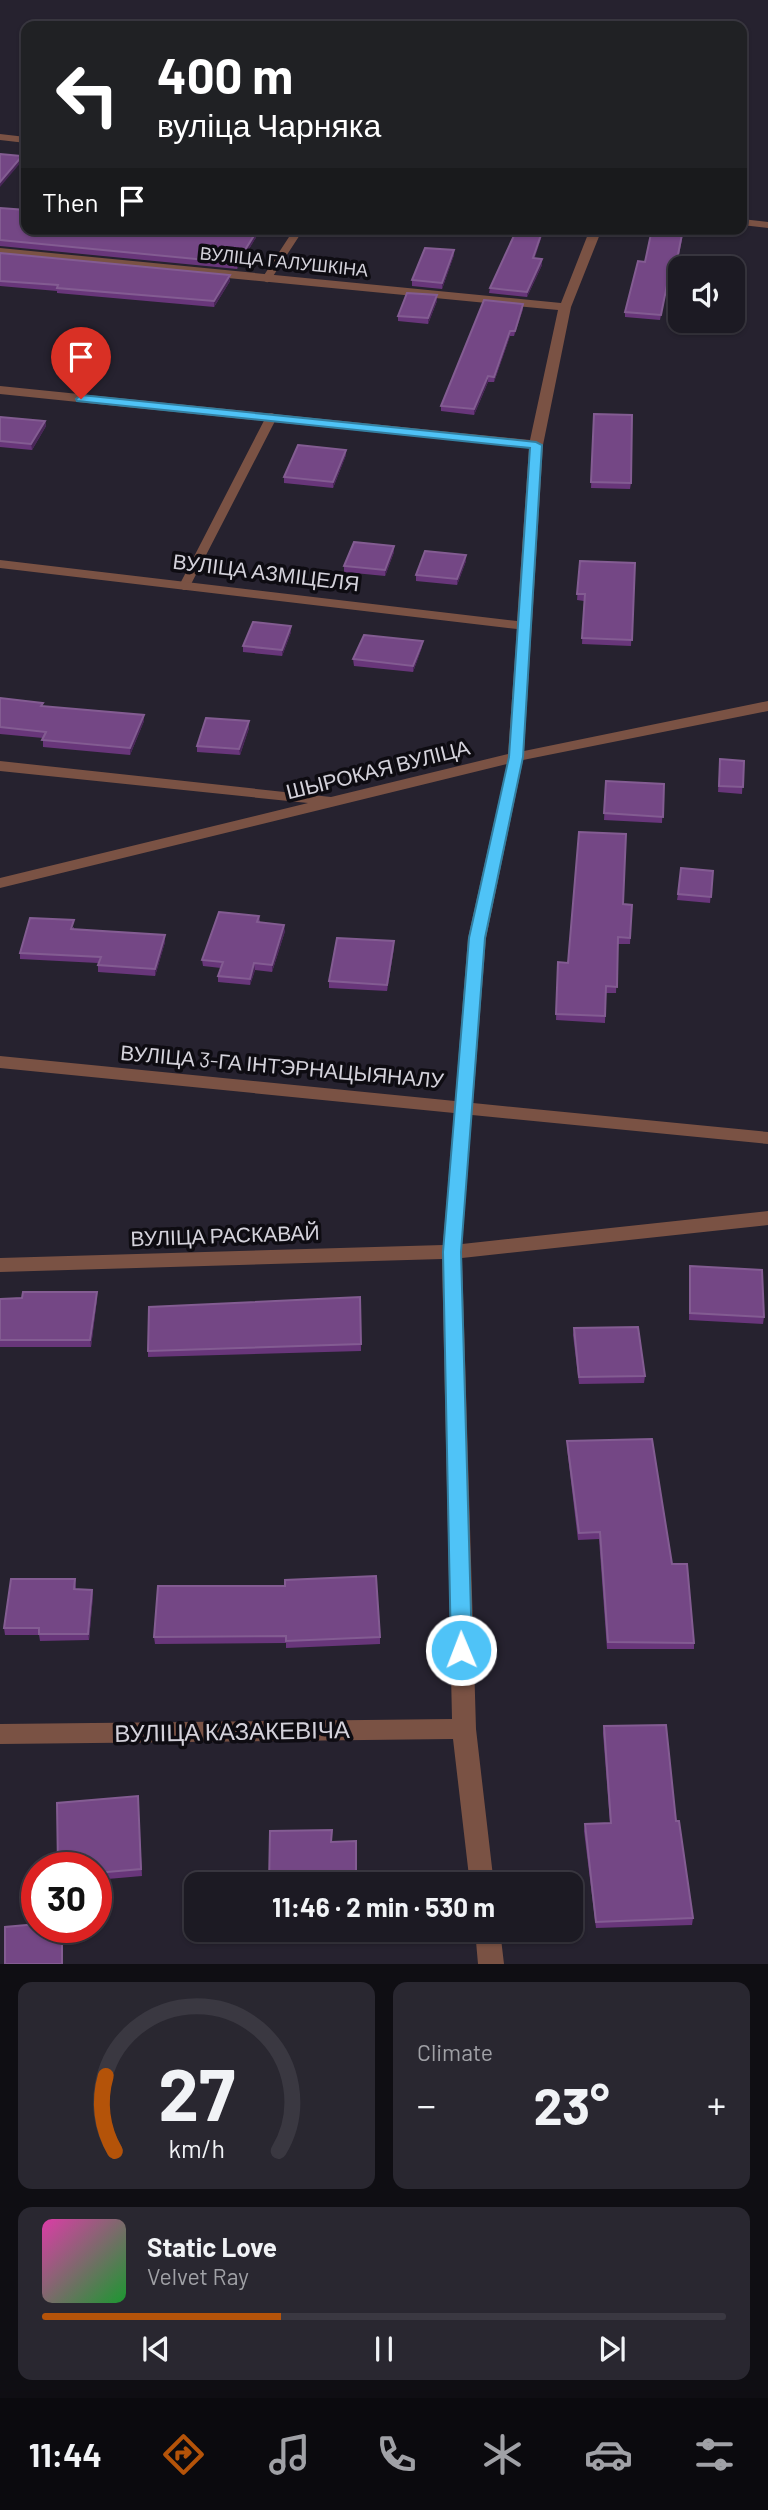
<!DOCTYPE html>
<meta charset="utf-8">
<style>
:root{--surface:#1c1a23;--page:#292730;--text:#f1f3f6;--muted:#a0a1a6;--line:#3a3841;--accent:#b45309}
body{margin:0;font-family:Barlow,sans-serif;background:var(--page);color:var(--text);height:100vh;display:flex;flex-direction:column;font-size:26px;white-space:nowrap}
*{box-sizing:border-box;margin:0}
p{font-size:23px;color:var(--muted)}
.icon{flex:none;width:38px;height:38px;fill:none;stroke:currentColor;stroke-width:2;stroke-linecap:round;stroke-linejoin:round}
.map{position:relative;height:1964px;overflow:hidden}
.drawer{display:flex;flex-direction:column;gap:18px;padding:18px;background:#0f0e13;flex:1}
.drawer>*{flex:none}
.banner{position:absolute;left:21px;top:21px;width:726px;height:214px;border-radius:14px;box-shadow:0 2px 5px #0004,0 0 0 2px var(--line);background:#202124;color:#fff;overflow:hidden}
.buttons{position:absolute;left:668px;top:256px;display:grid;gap:14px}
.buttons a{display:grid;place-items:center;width:77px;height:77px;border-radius:14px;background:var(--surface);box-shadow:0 2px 5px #0004,0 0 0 2px var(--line);font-size:35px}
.speed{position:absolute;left:21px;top:1852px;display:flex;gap:14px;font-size:35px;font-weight:700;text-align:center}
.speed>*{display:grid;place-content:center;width:91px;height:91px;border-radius:50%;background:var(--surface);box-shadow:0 2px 5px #0004,0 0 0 2px var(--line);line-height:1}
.speed .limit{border:10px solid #d22;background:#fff;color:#111}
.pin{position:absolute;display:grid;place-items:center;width:60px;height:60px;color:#fff;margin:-72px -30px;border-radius:50% 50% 50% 0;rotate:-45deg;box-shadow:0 0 7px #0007}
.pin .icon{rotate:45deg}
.me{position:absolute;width:77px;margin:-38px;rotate:359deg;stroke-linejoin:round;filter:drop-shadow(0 0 5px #0008)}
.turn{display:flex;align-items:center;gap:24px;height:147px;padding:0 21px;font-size:32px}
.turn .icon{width:91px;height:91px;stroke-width:2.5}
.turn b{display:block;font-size:49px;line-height:60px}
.then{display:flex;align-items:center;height:66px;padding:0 21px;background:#0003;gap:14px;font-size:26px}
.big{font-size:52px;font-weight:700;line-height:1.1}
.drawer .widget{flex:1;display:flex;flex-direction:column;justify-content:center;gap:10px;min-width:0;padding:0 24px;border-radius:14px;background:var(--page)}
.drawer .dial{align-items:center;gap:0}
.dial svg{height:182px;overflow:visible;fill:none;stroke:var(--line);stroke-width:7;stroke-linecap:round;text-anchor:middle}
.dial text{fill:var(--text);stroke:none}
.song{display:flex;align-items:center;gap:21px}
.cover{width:84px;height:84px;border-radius:10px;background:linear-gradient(135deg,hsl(320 70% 55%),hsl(130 70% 35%))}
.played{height:7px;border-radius:4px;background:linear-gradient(90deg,var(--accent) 35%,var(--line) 35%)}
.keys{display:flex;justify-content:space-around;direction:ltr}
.heat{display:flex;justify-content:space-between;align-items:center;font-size:38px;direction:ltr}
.drawer .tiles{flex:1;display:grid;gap:18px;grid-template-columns:1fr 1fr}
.widget:last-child{grid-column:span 2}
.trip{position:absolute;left:184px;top:1872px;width:399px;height:70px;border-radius:14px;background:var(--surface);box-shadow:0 2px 5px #0004,0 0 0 2px var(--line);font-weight:700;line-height:70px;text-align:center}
.dock{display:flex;height:112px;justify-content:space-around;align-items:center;background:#0b0a0e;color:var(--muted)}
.dock .icon{width:49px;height:49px}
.dock .on{color:var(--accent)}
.dock b{font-size:32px;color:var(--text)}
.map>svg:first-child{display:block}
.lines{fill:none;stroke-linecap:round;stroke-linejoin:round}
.lane-far1{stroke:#7a5244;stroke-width:8}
.lane{stroke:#7a5244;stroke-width:10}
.street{fill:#7a5244;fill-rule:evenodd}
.wall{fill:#68367a}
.shaded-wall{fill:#492758}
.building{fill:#744785;stroke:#835c92;stroke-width:2}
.route{fill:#4fc3f7;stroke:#337fa1;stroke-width:2}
.labels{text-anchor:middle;stroke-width:7;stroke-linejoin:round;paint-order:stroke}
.far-street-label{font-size:18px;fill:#d4d2db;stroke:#0e0c12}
.street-label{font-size:21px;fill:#d4d2db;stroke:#0e0c12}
.near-street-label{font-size:24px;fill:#d4d2db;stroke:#0e0c12}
</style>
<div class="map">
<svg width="768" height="1964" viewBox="0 0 768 1964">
<rect width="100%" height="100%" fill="#26222f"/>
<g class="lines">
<path class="lane-far1" d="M267,278L299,229"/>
<path class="lane" d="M185,585L271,418"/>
<path class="street" d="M0,134L26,137V143L0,140Z
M742,219L768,222V228L742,225Z
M590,229H602L571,307L543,445L524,751L768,701V711L523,760L486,938L473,1103L768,1132V1144L472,1115L462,1244L768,1211V1225L462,1258L476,1729L494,1885H470L453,1739L0,1744V1724L452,1719L442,1259L0,1272V1258L443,1245L454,1113L0,1068V1056L455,1101L468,938L507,764L0,888V878L308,803L0,771V761L331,797L508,754L517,629L0,568V560L517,621L529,448L0,394V386L530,440L558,310L0,256V248L561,303Z
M475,1930H500L504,1964H478Z"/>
</g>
<path class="wall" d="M0,208L223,230L261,229L237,269L0,246Z
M517,229H544L534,258L542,265L527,297L489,293L490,288Z
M684,229L673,286L667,285L660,320L625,317V312L645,262Z
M454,250V255L442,289L412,286V280Z
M0,253L230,275V281L214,307L57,293V291L0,286Z
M437,301L428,324L398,321V316Z
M523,309L514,336H510L494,382H488L474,415L441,411V406Z
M594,414L631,483L630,489L591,488Z
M0,417L45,421L46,426L32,450L0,447Z
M346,450V455L333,488L284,483V477Z
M394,552L385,576L344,572V566Z
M466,561L457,585L416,581V575Z
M580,561L635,563L631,646L582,644L584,601L577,600Z
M291,632L282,656L243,652V646Z
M422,647L413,672L354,666L353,659Z
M0,698L43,706L144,721L130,755L43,747V738L0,734Z
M249,721V728L240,755L197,752V746Z
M720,759L744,761L742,794L718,792Z
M606,781L664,784L662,823L604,820Z
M713,871L710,903L677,900L678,894Z
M623,904L632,905L630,944H618L616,993H606L605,1023L556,1020L558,962L568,963Z
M259,916L260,922L285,931L272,972L255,970L250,985L218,982V976L221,968L203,966L202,960Z
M74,927V929L165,942L155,976L98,972V963L20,959V953Z
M394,941V948L387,991L329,988V981Z
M690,1266L764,1317L763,1324L689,1320Z
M97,1292V1299L91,1347H0V1299Z
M360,1297L361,1351L148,1357V1351Z
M574,1328L645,1376L644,1383L579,1384L573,1335Z
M567,1441L672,1564L694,1643V1649H607L599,1539L578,1540L567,1448Z
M75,1579L76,1589L92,1590L93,1596L89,1640L40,1641L39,1635H5L4,1628Z
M285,1586L380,1637V1644L286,1648V1643L155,1644L154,1637Z
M604,1726L676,1821L693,1918L692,1925L596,1928L584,1831L585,1824L610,1823L603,1733Z
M138,1796L142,1876L96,1880V1867Z"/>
<path class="shaded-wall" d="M22,156V161L0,187V182Z
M258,229H261L237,269V263Z
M543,229H544L533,264V258Z
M454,250V255L442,289V283Z
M542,259V265L527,297V292Z
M230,275V281L214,307V301Z
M437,295V301L428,324V318Z
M523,304V309L514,336L515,331Z
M510,331V336L494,382V377Z
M488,376V382L474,415V409Z
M45,421L46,426L32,450L31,444Z
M346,450V455L333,488V482Z
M394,546V552L385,576V570Z
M466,555V561L457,585V579Z
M291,626V632L282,656V650Z
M423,641L422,647L413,672V666Z
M144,715V721L130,755V748Z
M249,721V728L240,755L239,749Z
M284,925L285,931L272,972V965Z
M165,935V942L155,976V969Z
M394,941V948L387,991V985Z
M254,963L255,970L250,985V979Z
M97,1292V1299L91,1347L90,1340Z
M92,1590L93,1596L89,1640L88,1634Z"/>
<path class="building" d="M0,154L22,156L0,182Z
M0,208L26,210V229H258L237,263L0,240Z
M517,229H543L533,258L542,259L527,292L490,288Z
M652,229H683L673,280H668L661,315L625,312L638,261L645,262Z
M425,248L454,250L442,283L412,280Z
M0,253L230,275L214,301L57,288L58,285L0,281Z
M407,293L437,295L428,318L398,316Z
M484,300L523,304L515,331H510L494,377L488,376L474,409L441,406Z
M594,414L632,415L631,483L591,482Z
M0,417L45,421L31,444L0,441Z
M298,445L346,450L333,482L284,477Z
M354,542L394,546L385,570L344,566Z
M425,551L466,555L457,579L416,575Z
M580,561L635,563L632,640L582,638L585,594H577Z
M253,622L291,626L282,650L243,646Z
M364,635L423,641L413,666L353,659Z
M0,698L43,703L41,706L144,715L130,748L42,740L46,732L0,727Z
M206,718L249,721L239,749L197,746Z
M720,759L744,761L743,787L719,786Z
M606,781L664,784L663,817L604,813Z
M579,832L626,834L623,904L632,905L630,938L618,937L617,987L606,986L605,1016L556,1014L558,962L568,963Z
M681,868L713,871L711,897L678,894Z
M219,912L259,916L257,922L284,925L272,965L254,963L250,979L218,976L223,962L202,960Z
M30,918L74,920L71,929L165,935L155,969L98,965L101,957L20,953Z
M337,938L394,941L387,985L329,981Z
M690,1266L762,1270L764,1317L690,1313Z
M23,1292H97L90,1340H0V1299L22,1298Z
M360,1297L361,1344L148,1351L149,1307Z
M638,1327L645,1376L579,1377L574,1328Z
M652,1439L672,1564H687L694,1643L608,1642L600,1532L579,1533L567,1441Z
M376,1576L380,1637L286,1641V1636L154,1637L158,1586H285V1580Z
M11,1579H75L74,1589L92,1590L88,1634H39V1628H4Z
M666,1725L676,1821H679L693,1918L596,1922L585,1824L611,1823L604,1726Z
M138,1796L141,1869L96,1873V1867H58L57,1803Z
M332,1830L331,1842L356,1841V1885H269L270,1831Z
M37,1924V1927H62V1964H5V1927Z"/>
<path class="route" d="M81,395L536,442L542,445L523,757L485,938L461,1252L472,1650L469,1656L461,1658L454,1656L451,1650L443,1252L469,938L509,757L530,448L77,401L76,399Z"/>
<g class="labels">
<g class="far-street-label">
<text transform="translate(284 262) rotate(6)" y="6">ВУЛІЦА ГАЛУШКІНА</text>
</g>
<g class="street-label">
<text transform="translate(266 573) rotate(7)" y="7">ВУЛІЦА АЗМІЦЕЛЯ</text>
<text transform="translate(378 770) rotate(-14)" y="7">ШЫРОКАЯ ВУЛІЦА</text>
<text transform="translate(282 1067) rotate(5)" y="7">ВУЛІЦА 3-ГА ІНТЭРНАЦЫЯНАЛУ</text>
<text transform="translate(225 1236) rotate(-2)" y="7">ВУЛІЦА РАСКАВАЙ</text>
</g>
<g class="near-street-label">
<text transform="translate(232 1732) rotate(-1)" y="8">ВУЛІЦА КАЗАКЕВІЧА</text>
</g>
</g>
</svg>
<div class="buttons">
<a><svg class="icon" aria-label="sound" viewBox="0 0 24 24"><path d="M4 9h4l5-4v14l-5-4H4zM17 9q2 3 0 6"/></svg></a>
</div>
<div class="speed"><div class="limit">30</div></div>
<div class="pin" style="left:81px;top:399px;background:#d93025"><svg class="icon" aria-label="arrive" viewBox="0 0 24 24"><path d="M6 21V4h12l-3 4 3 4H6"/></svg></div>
<svg class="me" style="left:461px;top:1650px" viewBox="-20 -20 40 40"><circle r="17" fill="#4fc3f7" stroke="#fff" stroke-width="3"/><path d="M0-11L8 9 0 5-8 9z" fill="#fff"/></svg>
<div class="trip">11:46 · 2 min · 530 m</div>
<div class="banner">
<div class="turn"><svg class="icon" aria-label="left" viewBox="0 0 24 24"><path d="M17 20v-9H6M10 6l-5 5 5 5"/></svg><div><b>400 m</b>вуліца Чарняка</div></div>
<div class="then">Then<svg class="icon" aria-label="arrive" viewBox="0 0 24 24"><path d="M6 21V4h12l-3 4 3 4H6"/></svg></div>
</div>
</div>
<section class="drawer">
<div class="tiles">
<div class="widget dial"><svg viewBox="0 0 100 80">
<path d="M14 69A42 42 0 1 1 86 69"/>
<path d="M14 69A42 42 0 0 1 10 36" stroke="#b45309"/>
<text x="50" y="56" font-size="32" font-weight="700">27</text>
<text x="50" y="72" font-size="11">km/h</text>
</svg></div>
<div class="widget"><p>Climate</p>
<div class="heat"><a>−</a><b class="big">23°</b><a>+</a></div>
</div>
<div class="widget">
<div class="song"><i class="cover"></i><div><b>Static Love</b><p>Velvet Ray</p></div></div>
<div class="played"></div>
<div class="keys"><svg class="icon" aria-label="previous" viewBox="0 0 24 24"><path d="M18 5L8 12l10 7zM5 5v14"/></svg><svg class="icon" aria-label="pause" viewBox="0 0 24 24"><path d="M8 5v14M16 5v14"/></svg><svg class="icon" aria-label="next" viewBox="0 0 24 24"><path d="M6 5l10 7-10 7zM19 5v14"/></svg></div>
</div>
</div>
</section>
<nav class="dock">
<b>11:44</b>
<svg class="icon on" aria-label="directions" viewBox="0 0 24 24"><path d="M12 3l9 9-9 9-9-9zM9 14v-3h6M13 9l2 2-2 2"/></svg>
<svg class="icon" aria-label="music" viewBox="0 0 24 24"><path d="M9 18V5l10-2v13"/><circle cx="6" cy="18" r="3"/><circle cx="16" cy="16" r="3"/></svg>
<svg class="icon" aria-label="phone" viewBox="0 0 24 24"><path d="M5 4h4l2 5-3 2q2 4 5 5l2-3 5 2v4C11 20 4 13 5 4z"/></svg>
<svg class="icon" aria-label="climate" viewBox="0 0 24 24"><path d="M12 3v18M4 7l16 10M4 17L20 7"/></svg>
<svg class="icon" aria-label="car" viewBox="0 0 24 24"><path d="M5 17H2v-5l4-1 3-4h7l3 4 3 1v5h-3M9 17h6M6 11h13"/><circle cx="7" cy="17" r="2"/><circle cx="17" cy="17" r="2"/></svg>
<svg class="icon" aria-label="filters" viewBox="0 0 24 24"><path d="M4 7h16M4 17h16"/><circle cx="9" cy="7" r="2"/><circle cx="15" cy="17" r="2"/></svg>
</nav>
